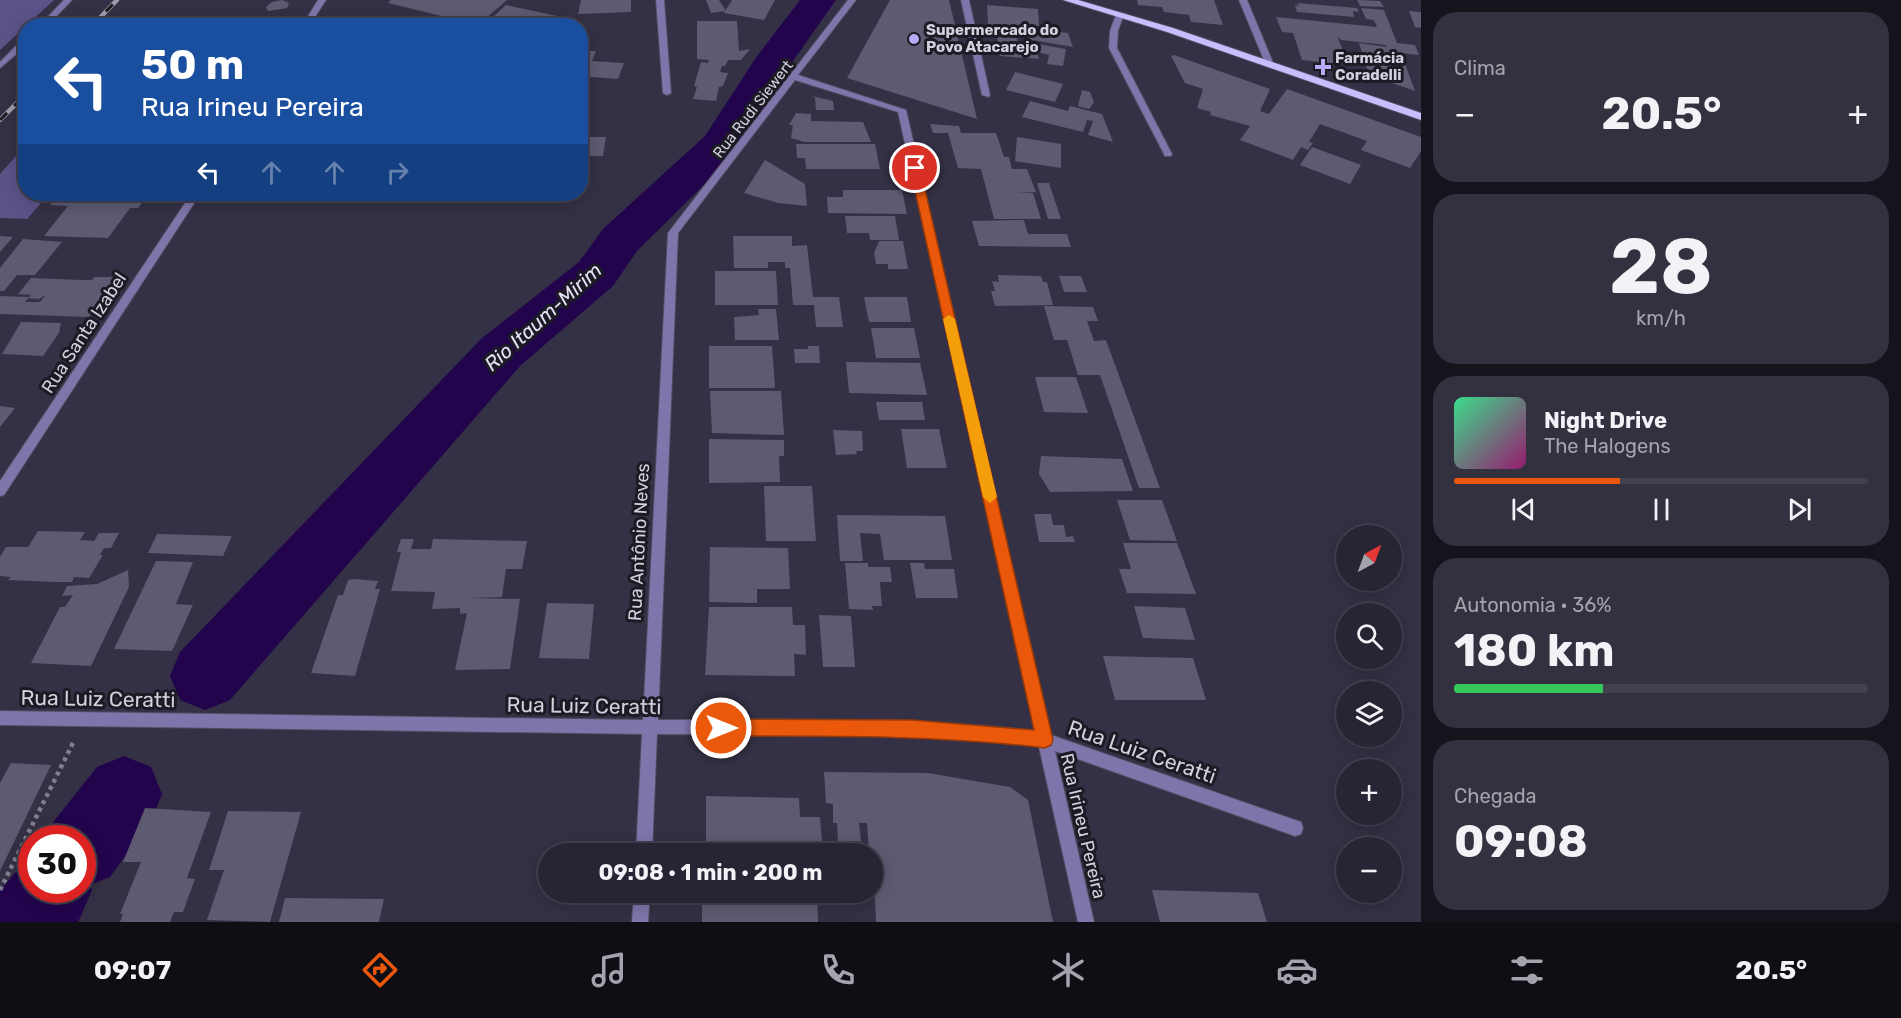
<!DOCTYPE html>
<html lang="pt">
<meta charset="utf-8">
<style>
:root{--surface:#272434;--page:#333040;--text:#f1f3f6;--muted:#a4a4ac;--line:#43414f;--accent:#ea580c}
body{margin:0;font-family:Rubik,sans-serif;background:var(--page);color:var(--text);height:100vh;display:flex;flex-direction:column;font-size:22px;white-space:nowrap}
*{box-sizing:border-box;margin:0}
p{font-size:20px;color:var(--muted)}
.icon{flex:none;width:33px;height:33px;fill:none;stroke:currentColor;stroke-width:2;stroke-linecap:round;stroke-linejoin:round}
.map{position:relative;flex:1;overflow:hidden}
.panel{display:flex;flex-direction:column;gap:12px;padding:12px;background:#15141d;width:480px}
.panel>*{flex:none}
.banner{position:absolute;left:18px;top:18px;width:570px;height:183px;border-radius:24px;box-shadow:0 3px 15px #0003,0 0 0 2px var(--line);background:#1a4fa0;color:#fff;overflow:hidden}
.needle{width:39px;rotate:41deg}
.fabs{position:absolute;left:1336px;top:525px;display:grid;gap:12px}
.fabs a{display:grid;place-items:center;width:66px;height:66px;border-radius:50%;background:var(--surface);box-shadow:0 3px 15px #0003,0 0 0 2px var(--line);font-size:30px}
.speed{position:absolute;left:18px;top:825px;display:flex;gap:12px;font-size:30px;font-weight:700;text-align:center}
.speed>*{display:grid;place-content:center;width:78px;height:78px;border-radius:50%;background:var(--surface);box-shadow:0 3px 15px #0003,0 0 0 2px var(--line);line-height:1}
.speed .limit{border:9px solid #d22;background:#fff;color:#111}
.pin{position:absolute;display:grid;place-items:center;width:51px;height:51px;color:#fff;margin:-26px;border:3px solid #fff;border-radius:50%;box-shadow:0 2px 6px #0007}
.me{position:absolute;width:66px;margin:-33px;rotate:90deg;stroke-linejoin:round;filter:drop-shadow(0 0 4px #0008)}
.turn{display:flex;align-items:center;gap:21px;height:126px;padding:0 24px;font-size:27px}
.turn .icon{width:78px;height:78px;stroke-width:2.5}
.turn b{display:block;font-size:42px;line-height:51px}
.lanes{display:flex;align-items:center;height:57px;padding:0 24px;background:#0003;justify-content:center;gap:30px;direction:ltr}
.lanes .off{opacity:.35}
.big{font-size:45px;font-weight:700;line-height:1.1}
.panel .tile{flex:1;display:flex;flex-direction:column;justify-content:center;gap:9px;min-width:0;padding:0 21px;border-radius:24px;background:var(--page)}
.panel .dial{align-items:center;gap:0}
.dial b{font-size:78px;line-height:1}
.song{display:flex;align-items:center;gap:18px}
.cover{width:72px;height:72px;border-radius:9px;background:linear-gradient(135deg,hsl(150 70% 55%),hsl(320 70% 35%))}
.played{height:6px;border-radius:3px;background:linear-gradient(90deg,var(--accent) 40%,var(--line) 40%)}
.keys{display:flex;justify-content:space-around;direction:ltr}
.heat{display:flex;justify-content:space-between;align-items:center;font-size:33px;direction:ltr}
.charge{height:9px;border-radius:4px;background:linear-gradient(90deg,#34c759 36%,var(--line) 0)}
.trip{position:absolute;left:538px;top:843px;width:345px;height:60px;border-radius:30px;background:var(--surface);box-shadow:0 3px 15px #0003,0 0 0 2px var(--line);font-weight:700;line-height:60px;text-align:center}
.tabs{display:flex;height:96px;justify-content:space-around;align-items:center;background:#100e15;color:var(--muted)}
.tabs .icon{width:42px;height:42px}
.tabs .selected{color:var(--accent)}
.tabs b{font-size:27px;color:var(--text)}
main{display:flex;flex:1;min-height:0}
.map>svg:first-child{display:block}
.green{fill:#5d5288}
.lines{fill:none;stroke-linecap:round;stroke-linejoin:round}
.river{fill:#22044d;fill-rule:evenodd}
.building{fill:#5e5a71}
.service-casing{stroke:#504d61;stroke-width:2}
.minor-casing{stroke:#504d61;stroke-width:2}
.tertiary-casing{stroke:#504d61;stroke-width:2}
.primary-casing{stroke:#504d61;stroke-width:2}
.path{stroke:#817e90;stroke-width:4.5;stroke-dasharray:4 4;stroke-linecap:butt}
.service{fill:#7f75aa;fill-rule:evenodd}
.minor{fill:#7f75aa;fill-rule:evenodd}
.tertiary{fill:#7f75aa;fill-rule:evenodd}
.primary{fill:#c9bdfe;fill-rule:evenodd}
.rail-casing{stroke:#9e9bac;stroke-width:4.5}
.rail{stroke:#1c1a23;stroke-width:3;stroke-dasharray:10;stroke-linecap:butt}
.route{fill:#ea580c;stroke:#983908;stroke-width:1.5}
.slow{fill:#f59e0b}
.poi-dot{fill:#b9abf7;stroke:#1c1a23;stroke-width:2}
.labels{text-anchor:middle;stroke-width:6;stroke-linejoin:round;paint-order:stroke}
.far-poi-label{font-size:15px;font-weight:bold;fill:#d2d0de;stroke:#1c1a23;text-anchor:start}
.far-street-label{font-size:15px;fill:#d2d0de;stroke:#1c1a23}
.street-label{font-size:18px;fill:#d2d0de;stroke:#1c1a23}
.water-label{font-size:20px;font-style:italic;fill:#e5e1f7;stroke:#1c1a23}
.near-street-label{font-size:21px;fill:#d2d0de;stroke:#1c1a23}
</style>
<main>
<div class="map">
<svg width="1421" height="922" viewBox="0 0 1421 922">
<rect width="100%" height="100%" fill="#343045"/>
<path class="green" d="M0,0H54L0,50Z
M25,146L26,194H49L27,219L0,218V174Z"/>
<g class="lines">
<path class="river" d="M800,0H836L788,68L736,153L637,251L613,286L520,366L230,700L205,710L180,700L170,676L180,652L482,338L579,262L603,229L705,136L755,59Z
M124,756L151,767L162,794L151,821L110,877L90,885L92,890L80,918L78,922H0V891L24,862L32,858V890H82V838H47L54,821L97,767Z"/>
</g>
<path class="building" d="M282,0L289,3L287,8L268,11L266,7L272,2Z
M391,0H507L478,25L388,3Z
M581,0H631V12L578,14Z
M706,0H719L726,11L711,13Z
M732,0H775L764,20L724,13Z
M890,0H949L977,119L847,78Z
M1137,0H1214L1223,25L1191,22L1189,15L1164,12L1162,7L1138,5Z
M1357,0L1380,1L1384,7L1360,6Z
M1297,3L1357,8L1359,12L1353,11L1354,17L1297,12L1295,5L1299,6Z
M506,5L576,20L575,26H483Z
M987,5L1038,9L1039,26H1032V28L1068,33L1073,47L1026,39L1028,28L988,26Z
M1361,8L1384,10L1397,43L1415,45L1419,55L1401,53L1415,91L1369,75L1359,43L1387,47L1386,45L1341,40L1337,36L1349,65L1302,60L1293,33L1282,32L1276,17L1377,27L1374,20L1366,19Z
M1409,11L1421,12V28L1415,27Z
M697,21H737L739,51L750,49L741,60H728L725,66H722L720,72L728,73L723,86L719,87L716,101L693,99L697,87L694,86L701,62L708,63L709,60L697,59Z
M997,37L1017,38L1018,45L1036,46L1037,49L1038,44L1066,49L1063,66L1047,64L1049,55L1037,52L1039,59L1000,56Z
M580,46L586,47L585,51H596L592,61L624,63L618,79L580,76Z
M1174,55L1270,89L1260,111L1269,114L1287,89L1421,137V151L1410,168L1361,150L1367,141L1320,124L1309,142L1313,143L1308,150L1301,147L1293,160L1240,140L1250,126L1210,115L1211,112L1197,108L1203,89L1185,83L1171,56Z
M1015,72L1063,84L1055,102L1006,90Z
M1082,90L1090,92L1094,102L1089,109L1078,106Z
M812,96L833,101L834,110H816L815,98Z
M1030,101L1068,111L1070,106L1102,114L1113,142L1088,135L1093,121L1087,120L1083,132L1022,117Z
M796,113L811,114V121L863,122L871,142H804L791,138L793,125H789Z
M930,124L959,126L961,133H996L1004,157H1009L1012,169H1027L1036,192L1017,193H1033L1041,219H994L981,169L958,168L948,133H933Z
M580,137H606L603,156H580Z
M1017,137L1061,144V168L1015,161Z
M796,144H875L880,169H806L805,158H797Z
M1312,147L1361,165L1350,184L1300,165Z
M765,160L805,184L807,206L778,203L744,193Z
M1037,183H1049L1061,219H1048Z
M843,190H902L907,214L828,213L827,197H843Z
M59,194H95L94,195L101,196L103,194H149L138,208H130L108,238L44,236L68,206L50,205Z
M845,216H895L899,240H870L869,233H847Z
M1024,220L1028,234H1067L1071,247L979,246L972,221Z
M0,236L13,237L0,252Z
M733,236H792V246L807,245L813,297H839L843,327H816L814,305H793L790,268H785V262H768V268H734Z
M23,239L62,242L35,275H17L4,291H0V268Z
M879,241H903L908,269H888V264H876L874,253Z
M715,271H776L778,305H715Z
M998,275L1041,276L1043,282H1047L1053,305L995,306L991,291H995L992,281L999,282Z
M1059,276H1081L1087,292H1064Z
M94,277H116L89,317L0,314V296L29,297L25,302H40L46,295L39,299L28,298L31,295L18,294L31,278L81,280H92Z
M864,297H907L911,322H869Z
M1044,306L1093,307L1098,321H1087L1094,341L1106,340L1160,488H1139L1100,375H1078L1067,340H1054Z
M758,309H776L779,340H735L734,317L759,315Z
M21,322L61,323L59,333L43,356L2,354Z
M871,328H914L920,358H876Z
M709,346H772L775,388H709Z
M808,346H819L820,363H795L794,349H808Z
M846,362L920,363L927,395L849,393Z
M1035,377H1076L1088,413L1044,412Z
M710,391H781L784,435L712,433Z
M876,402H922L925,420H879Z
M0,406L15,408L0,427Z
M901,429H939L947,468H907Z
M833,430L862,431L863,451H856L857,454L836,455Z
M709,439L784,440V456H779L780,482L709,483Z
M1041,456L1122,459L1133,491L1050,492L1039,474Z
M764,486H812L816,541H766Z
M1117,500H1162L1177,541L1130,540Z
M1034,514H1051L1053,525H1064L1066,537L1073,536L1075,542H1039Z
M837,515L945,516L952,560H884L880,534L860,533L863,561H840Z
M38,531L85,532L80,540L94,541L99,533H119L111,548H104L100,555H103L89,578L74,577L72,582H55L8,580L11,577L0,576V557L6,547H28Z
M157,534L232,536L223,556L148,553Z
M401,539H414L411,549H431L433,539L527,541L522,569H506L502,597L469,598L520,599L510,669L455,670L467,613L460,614V608L432,609L435,592L391,591L401,552H397Z
M1123,543H1177L1196,594L1127,593L1119,569H1131Z
M710,547L788,548L790,589H757V603L709,602Z
M156,561L193,562L176,604L193,605L172,651L114,649Z
M845,563H868V567H890L892,582H880L882,606H872L873,610L849,609Z
M910,563H924L925,569H954L958,598H916Z
M128,570L129,587L91,666L31,663L60,607H65L73,595L62,596L67,586L97,584Z
M354,579L378,581L375,589H380L355,676L311,673L338,595H343L348,580Z
M547,603L594,604L589,659L539,658Z
M1134,606L1185,608L1195,640L1143,638Z
M709,607H792L793,625H805L806,655L794,654L795,676L705,675Z
M819,615L851,616L855,667H823Z
M1103,656L1193,658L1206,700H1115Z
M11,763L51,765L0,871V783Z
M824,772L928,773L1010,787L1028,800L1053,922H876L873,854H869L867,823H859L861,841H838L837,823H833V804L826,803Z
M706,796L799,798L800,817H820L823,854H706Z
M145,808L211,812L187,878L195,879L183,912H174L170,922H120L123,914H120L141,862H123Z
M228,811L301,812L270,922L207,920L224,870H209Z
M1152,890L1258,893L1267,922H1160Z
M702,892L817,894L818,922H702Z
M285,898L384,899L379,922H279Z"/>
<g class="lines">
<defs>
<path id="service" d="M1117,12L1124,14L1118,31L1117,48L1172,154L1171,156H1165L1164,154L1109,48L1110,31Z"/>
<path id="minor" d="M656,0H664L671,93L667,95L663,93Z
M848,0H856L798,75L906,110L1051,735L1295,820L1301,822L1303,828L1301,834L1295,836L1055,751L1094,922H1078L1039,747C912,731 785,735 657,734L652,854H636L642,734L0,725V711L643,720L668,233ZM795,80L898,112L1035,731C910,716 784,720 658,720L678,233Z
M961,0H969L990,95L989,97L982,95Z
M1239,0H1247L1274,65L1273,67L1266,65Z
M634,892H650L648,922H632Z"/>
<path id="tertiary" d="M64,0H72L47,26H39Z
M318,0H326L309,26H302Z
M23,39H26V46L0,68V62Z
M191,194H200L4,495L0,496V481Z"/>
<path id="primary" d="M1063,0H1078L1173,28L1421,113V120L1167,32Z"/>
</defs>
<use href="#service" class="service-casing"/>
<use href="#minor" class="minor-casing"/>
<use href="#tertiary" class="tertiary-casing"/>
<use href="#primary" class="primary-casing"/>
<path class="path" d="M0,890L73,743"/>
<use href="#service" class="service"/>
<use href="#minor" class="minor"/>
<use href="#tertiary" class="tertiary"/>
<use href="#primary" class="primary"/>
<defs>
<path id="rail" d="M92,26L117,0
M0,120L26,94"/>
</defs>
<use href="#rail" class="rail-casing"/>
<use href="#rail" class="rail"/>
</g>
<path class="route" d="M915,165L920,168L1053,740L1051,745L1045,748C937,735 830,736 721,736L715,734L713,728L715,722L721,719L912,720L1034,730L910,168Z"/>
<path class="slow" d="M949,315L955,319L997,497L990,503L983,497L943,319Z"/>
<g class="poi-dot">
<circle cx="914" cy="39" r="6"/>
<path d="M1320 58h6v6h6v6h-6v6h-6v-6h-6v-6h6z"/>
</g>
<g class="labels">
<g class="far-poi-label">
<text x="926" y="35">Supermercado do<tspan x="926" dy="17">Povo Atacarejo</tspan></text>
<text x="1335" y="63">Farmácia<tspan x="1335" dy="17">Coradelli</tspan></text>
</g>
<g class="far-street-label">
<text transform="translate(753 109) rotate(-52)" y="5">Rua Rudi Siewert</text>
</g>
<g class="street-label">
<text transform="translate(84 333) rotate(-57)" y="6">Rua Santa Izabel</text>
<text transform="translate(639 542) rotate(-87)" y="6">Rua Antônio Neves</text>
<text transform="translate(1083 826) rotate(77)" y="6">Rua Irineu Pereira</text>
</g>
<g class="water-label">
<text transform="translate(543 317) rotate(-42)" y="7">Rio Itaum-Mirim</text>
</g>
<g class="near-street-label">
<text transform="translate(98 699) rotate(1)" y="7">Rua Luiz Ceratti</text>
<text transform="translate(584 706) rotate(1)" y="7">Rua Luiz Ceratti</text>
<text transform="translate(1142 752) rotate(19)" y="7">Rua Luiz Ceratti</text>
</g>
</g>
</svg>
<div class="fabs">
<a><svg class="needle" viewBox="-14 -14 28 28"><path d="M0-13l5 13h-10z" fill="#e53935"/><path d="M0 13l5-13h-10z" fill="#a4a4ac"/></svg></a>
<a><svg class="icon" aria-label="search" viewBox="0 0 24 24"><circle cx="10" cy="10" r="6"/><path d="M15 15l6 6"/></svg></a>
<a><svg class="icon" aria-label="layers" viewBox="0 0 24 24"><path d="M12 4l9 5-9 5-9-5zM3 14l9 5 9-5"/></svg></a>
<a>+</a>
<a>−</a>
</div>
<div class="speed"><div class="limit">30</div></div>
<div class="pin" style="left:915px;top:168px;background:#d93025"><svg class="icon" aria-label="arrive" viewBox="0 0 24 24"><path d="M6 21V4h12l-3 4 3 4H6"/></svg></div>
<svg class="me" style="left:721px;top:728px" viewBox="-20 -20 40 40"><circle r="17" fill="#ea580c" stroke="#fff" stroke-width="3"/><path d="M0-11L8 9 0 5-8 9z" fill="#fff"/></svg>
<div class="trip">09:08 · 1 min · 200 m</div>
<div class="banner">
<div class="turn"><svg class="icon" aria-label="left" viewBox="0 0 24 24"><path d="M17 20v-9H6M10 6l-5 5 5 5"/></svg><div><b>50 m</b>Rua Irineu Pereira</div></div>
<div class="lanes"><svg class="icon" aria-label="left" viewBox="0 0 24 24"><path d="M17 20v-9H6M10 6l-5 5 5 5"/></svg><svg class="icon off" aria-label="ahead" viewBox="0 0 24 24"><path d="M12 20V5M6 11l6-6 6 6"/></svg><svg class="icon off" aria-label="ahead" viewBox="0 0 24 24"><path d="M12 20V5M6 11l6-6 6 6"/></svg><svg class="icon off" aria-label="right" viewBox="0 0 24 24"><path d="M7 20v-9h11M14 6l5 5-5 5"/></svg></div>
</div>
</div>
<section class="panel">
<div class="tile"><p>Clima</p>
<div class="heat"><a>−</a><b class="big">20.5°</b><a>+</a></div>
</div>
<div class="tile dial"><b>28</b><p>km/h</p></div>
<div class="tile">
<div class="song"><i class="cover"></i><div><b>Night Drive</b><p>The Halogens</p></div></div>
<div class="played"></div>
<div class="keys"><svg class="icon" aria-label="previous" viewBox="0 0 24 24"><path d="M18 5L8 12l10 7zM5 5v14"/></svg><svg class="icon" aria-label="pause" viewBox="0 0 24 24"><path d="M8 5v14M16 5v14"/></svg><svg class="icon" aria-label="next" viewBox="0 0 24 24"><path d="M6 5l10 7-10 7zM19 5v14"/></svg></div>
</div>
<div class="tile"><p>Autonomia · 36%</p><b class="big">180 km</b><div class="charge"></div></div>
<div class="tile"><p>Chegada</p><b class="big">09:08</b></div>
</section>
</main>
<nav class="tabs">
<b>09:07</b>
<svg class="icon selected" aria-label="directions" viewBox="0 0 24 24"><path d="M12 3l9 9-9 9-9-9zM9 14v-3h6M13 9l2 2-2 2"/></svg>
<svg class="icon" aria-label="music" viewBox="0 0 24 24"><path d="M9 18V5l10-2v13"/><circle cx="6" cy="18" r="3"/><circle cx="16" cy="16" r="3"/></svg>
<svg class="icon" aria-label="phone" viewBox="0 0 24 24"><path d="M5 4h4l2 5-3 2q2 4 5 5l2-3 5 2v4C11 20 4 13 5 4z"/></svg>
<svg class="icon" aria-label="climate" viewBox="0 0 24 24"><path d="M12 3v18M4 7l16 10M4 17L20 7"/></svg>
<svg class="icon" aria-label="car" viewBox="0 0 24 24"><path d="M5 17H2v-5l4-1 3-4h7l3 4 3 1v5h-3M9 17h6M6 11h13"/><circle cx="7" cy="17" r="2"/><circle cx="17" cy="17" r="2"/></svg>
<svg class="icon" aria-label="filters" viewBox="0 0 24 24"><path d="M4 7h16M4 17h16"/><circle cx="9" cy="7" r="2"/><circle cx="15" cy="17" r="2"/></svg>
<b>20.5°</b>
</nav>
